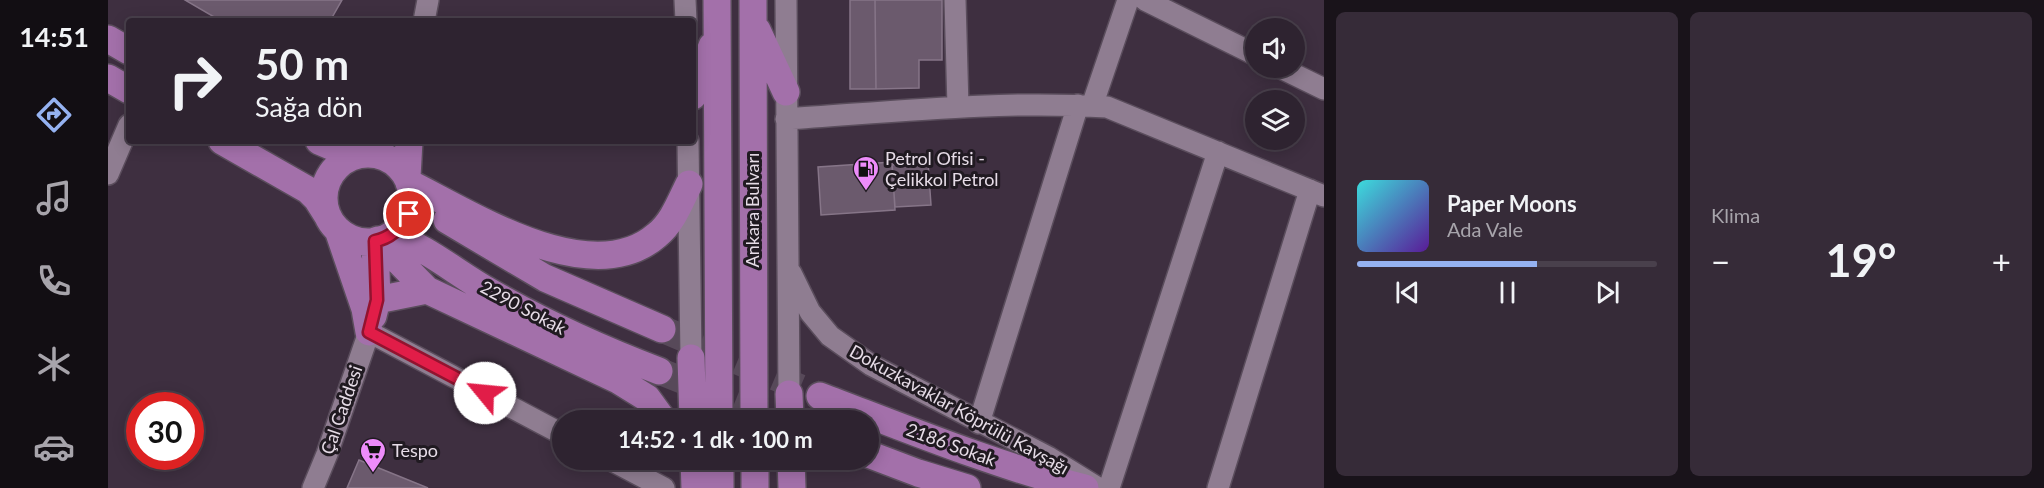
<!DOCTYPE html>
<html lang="tr">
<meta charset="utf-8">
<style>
:root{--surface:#2e2330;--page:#362b38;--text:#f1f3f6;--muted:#a7a4ab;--line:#49404c;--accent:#95b2f1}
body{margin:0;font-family:Lato,sans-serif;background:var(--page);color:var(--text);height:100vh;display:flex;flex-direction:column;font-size:22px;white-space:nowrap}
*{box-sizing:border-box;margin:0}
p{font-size:20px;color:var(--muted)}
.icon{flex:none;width:33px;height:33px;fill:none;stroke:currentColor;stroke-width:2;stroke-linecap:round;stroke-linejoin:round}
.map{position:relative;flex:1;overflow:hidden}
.details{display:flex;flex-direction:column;gap:12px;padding:12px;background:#19131a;width:720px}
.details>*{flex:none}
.guide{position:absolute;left:18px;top:18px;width:570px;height:126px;border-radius:6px;box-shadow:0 3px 15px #0003,0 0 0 2px var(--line);background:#2e2330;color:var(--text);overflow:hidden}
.tools{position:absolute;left:1137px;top:18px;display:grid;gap:12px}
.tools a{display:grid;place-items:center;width:60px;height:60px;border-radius:50%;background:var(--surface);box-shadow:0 3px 15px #0003,0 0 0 2px var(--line);font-size:30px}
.speed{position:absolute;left:18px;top:392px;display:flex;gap:12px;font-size:30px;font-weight:700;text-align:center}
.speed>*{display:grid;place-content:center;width:78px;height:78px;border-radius:50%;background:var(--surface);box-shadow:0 3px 15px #0003,0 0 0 2px var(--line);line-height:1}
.speed .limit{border:9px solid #d22;background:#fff;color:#111}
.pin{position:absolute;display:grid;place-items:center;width:51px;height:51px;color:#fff;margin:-26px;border:3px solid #fff;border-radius:50%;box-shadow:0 2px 6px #0007}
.me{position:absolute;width:66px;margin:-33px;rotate:298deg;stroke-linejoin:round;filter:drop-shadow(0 0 4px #0008)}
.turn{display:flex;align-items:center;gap:21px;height:126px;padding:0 30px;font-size:27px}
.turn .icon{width:78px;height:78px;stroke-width:2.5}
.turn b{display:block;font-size:42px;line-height:51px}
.big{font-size:45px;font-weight:700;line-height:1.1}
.details .widget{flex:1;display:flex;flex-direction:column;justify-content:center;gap:9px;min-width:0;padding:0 21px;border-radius:9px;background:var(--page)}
.song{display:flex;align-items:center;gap:18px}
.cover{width:72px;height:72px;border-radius:9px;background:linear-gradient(135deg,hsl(180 70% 55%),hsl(270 70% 35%))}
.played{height:6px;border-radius:3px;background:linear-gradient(90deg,var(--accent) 60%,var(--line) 60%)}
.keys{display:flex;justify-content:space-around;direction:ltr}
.heat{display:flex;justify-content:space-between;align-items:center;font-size:33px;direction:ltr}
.details .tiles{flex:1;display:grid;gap:12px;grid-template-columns:repeat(2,1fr)}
.trip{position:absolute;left:444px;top:410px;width:327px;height:60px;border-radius:30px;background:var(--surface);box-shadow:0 3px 15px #0003,0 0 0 2px var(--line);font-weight:700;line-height:60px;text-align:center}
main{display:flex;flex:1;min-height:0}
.tabs{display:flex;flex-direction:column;width:108px;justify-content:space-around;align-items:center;background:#120e13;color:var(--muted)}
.tabs .icon{width:42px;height:42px}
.tabs .selected{color:var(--accent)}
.tabs b{font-size:27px;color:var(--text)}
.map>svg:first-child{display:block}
.building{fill:#6b5a6d;stroke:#867588;stroke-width:1.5}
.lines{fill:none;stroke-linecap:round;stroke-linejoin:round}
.major-tunnel{stroke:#574959;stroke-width:27;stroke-dasharray:27 14;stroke-linecap:butt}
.minor-casing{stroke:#5a4d5c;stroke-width:24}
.major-casing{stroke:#5a4d5c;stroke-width:30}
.minor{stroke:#8f7d91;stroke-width:21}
.major{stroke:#a370aa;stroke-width:27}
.route-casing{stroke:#92132f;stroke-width:15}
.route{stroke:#e11d48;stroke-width:10}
.labels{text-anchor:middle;stroke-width:6;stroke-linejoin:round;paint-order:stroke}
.poi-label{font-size:18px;fill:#e6dce7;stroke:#201a21;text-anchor:start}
.street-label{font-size:18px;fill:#e6dce7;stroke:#201a21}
</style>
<main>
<nav class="tabs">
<b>14:51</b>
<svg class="icon selected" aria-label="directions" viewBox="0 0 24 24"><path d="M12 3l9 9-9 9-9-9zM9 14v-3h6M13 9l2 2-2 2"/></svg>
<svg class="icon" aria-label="music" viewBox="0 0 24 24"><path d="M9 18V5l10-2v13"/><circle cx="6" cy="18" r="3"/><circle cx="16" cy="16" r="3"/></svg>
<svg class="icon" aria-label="phone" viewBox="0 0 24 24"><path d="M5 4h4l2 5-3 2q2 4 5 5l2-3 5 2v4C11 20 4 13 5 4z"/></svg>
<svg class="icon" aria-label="climate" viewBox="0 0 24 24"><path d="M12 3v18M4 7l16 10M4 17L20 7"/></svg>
<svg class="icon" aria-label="car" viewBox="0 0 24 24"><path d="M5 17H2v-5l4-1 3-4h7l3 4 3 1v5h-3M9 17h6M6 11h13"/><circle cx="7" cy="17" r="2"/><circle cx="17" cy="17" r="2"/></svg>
</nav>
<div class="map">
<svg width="1216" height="488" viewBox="0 0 1216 488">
<rect width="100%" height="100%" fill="#3e2f40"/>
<path class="building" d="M77,0H234L222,21H113Z
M742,0H767L768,89H742Z
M767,0H834V60H811V88L768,89Z
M784,162L787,210L713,215L710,167Z
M820,162L823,205L787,207L784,165Z
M251,460L320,488H239Z"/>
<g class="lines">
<path class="major-tunnel" d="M554,329L712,396
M551,371L673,420"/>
<defs>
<path id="minor" d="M577,0L578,21
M678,0L681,394
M847,0L850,107
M1037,0L1148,55
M316,21L320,0
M1173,68L1216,89
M984,106L1020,0
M678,119C784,112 892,100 999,107L1216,196
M580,141L583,358
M0,174L21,125
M683,273L702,312L722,336L763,365L940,457L990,488
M871,423L970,105
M501,459L556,488
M205,488L219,454L261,332L454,434
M1001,488L1110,152
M1110,488L1202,190"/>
<path id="major" d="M609,0L611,420
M645,0L646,420
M649,30L678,92
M0,39L21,51
M0,78L21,90
M585,96L604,46
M114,141L200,190L209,199L221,218
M211,141L246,156
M216 198a44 44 0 1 1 88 0a44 44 0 1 1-88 0Z
M299,177L301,141
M301,183C365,215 484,292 549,235C565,222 572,202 581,184
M339,220L437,278L554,329
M230,230L257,309L261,332
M283,235C320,248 348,273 382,292C436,323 493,349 551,371
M270,240L319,290
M269,300L319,290L510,380L539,398L555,420
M265,316L269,300L267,241
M583,358L585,420
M681,394L682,420
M712,396C799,429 886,465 977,488
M760,454L810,473L859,488
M586,459L587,488
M612,459V488
M647,459V488
M683,459L684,488"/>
</defs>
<use href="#minor" class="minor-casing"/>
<use href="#major" class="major-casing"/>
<use href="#minor" class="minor"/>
<use href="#major" class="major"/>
</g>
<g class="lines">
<defs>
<path id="route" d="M301,214C293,228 283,238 267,241L269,300L261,332L377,393"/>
</defs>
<use href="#route" class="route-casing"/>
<use href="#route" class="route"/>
</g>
<defs>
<symbol id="fuel-pin" viewBox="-11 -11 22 30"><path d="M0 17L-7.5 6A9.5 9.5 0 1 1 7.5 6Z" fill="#ed8cfa" stroke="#201a21"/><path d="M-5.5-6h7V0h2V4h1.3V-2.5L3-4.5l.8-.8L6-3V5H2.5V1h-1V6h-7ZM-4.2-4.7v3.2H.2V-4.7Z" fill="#111"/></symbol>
<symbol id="supermarket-pin" viewBox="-11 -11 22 30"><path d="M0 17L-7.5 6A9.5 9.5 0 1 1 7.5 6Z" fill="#ed8cfa" stroke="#201a21"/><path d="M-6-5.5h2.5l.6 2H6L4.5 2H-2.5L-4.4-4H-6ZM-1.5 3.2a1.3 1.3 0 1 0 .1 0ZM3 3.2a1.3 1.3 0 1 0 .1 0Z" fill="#111"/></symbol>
</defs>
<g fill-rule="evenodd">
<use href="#fuel-pin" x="743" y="154" width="30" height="40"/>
<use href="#supermarket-pin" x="250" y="436" width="30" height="40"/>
</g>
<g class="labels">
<g class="poi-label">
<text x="777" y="165">Petrol Ofisi -<tspan x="777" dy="21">Çelikkol Petrol</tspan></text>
<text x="284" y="457">Tespo</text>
</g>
<g class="street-label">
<text transform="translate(645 210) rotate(-90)" y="6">Ankara Bulvarı</text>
<text transform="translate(415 308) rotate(28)" y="6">2290 Sokak</text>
<text transform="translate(234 410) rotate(-71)" y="6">Çal Caddesi</text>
<text transform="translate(851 410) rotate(29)" y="6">Dokuzkavaklar Köprülü Kavşağı</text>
<text transform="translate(843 445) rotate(20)" y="6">2186 Sokak</text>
</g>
</g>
</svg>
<div class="tools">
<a><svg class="icon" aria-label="sound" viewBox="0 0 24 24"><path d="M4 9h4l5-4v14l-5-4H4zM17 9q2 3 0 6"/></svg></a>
<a><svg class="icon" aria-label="layers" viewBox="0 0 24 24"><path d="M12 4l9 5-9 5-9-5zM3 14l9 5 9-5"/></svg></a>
</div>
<div class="speed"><div class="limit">30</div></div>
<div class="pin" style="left:301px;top:214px;background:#d93025"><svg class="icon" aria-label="arrive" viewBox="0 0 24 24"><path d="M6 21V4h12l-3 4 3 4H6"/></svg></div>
<svg class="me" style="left:377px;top:393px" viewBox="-20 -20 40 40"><circle r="19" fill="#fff"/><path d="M0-13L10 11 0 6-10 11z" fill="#e11d48"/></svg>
<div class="trip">14:52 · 1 dk · 100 m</div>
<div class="guide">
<div class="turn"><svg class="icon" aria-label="right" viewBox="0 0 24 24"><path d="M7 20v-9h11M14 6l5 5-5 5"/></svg><div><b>50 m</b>Sağa dön</div></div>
</div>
</div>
<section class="details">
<div class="tiles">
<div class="widget">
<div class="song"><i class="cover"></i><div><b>Paper Moons</b><p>Ada Vale</p></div></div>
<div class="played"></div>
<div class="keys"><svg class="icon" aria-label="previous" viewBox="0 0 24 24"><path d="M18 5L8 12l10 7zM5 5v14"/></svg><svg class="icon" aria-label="pause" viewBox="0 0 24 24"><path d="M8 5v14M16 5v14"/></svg><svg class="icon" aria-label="next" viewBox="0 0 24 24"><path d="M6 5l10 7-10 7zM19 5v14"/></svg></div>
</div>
<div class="widget"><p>Klima</p>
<div class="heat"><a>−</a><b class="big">19°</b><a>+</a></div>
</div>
</div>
</section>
</main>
